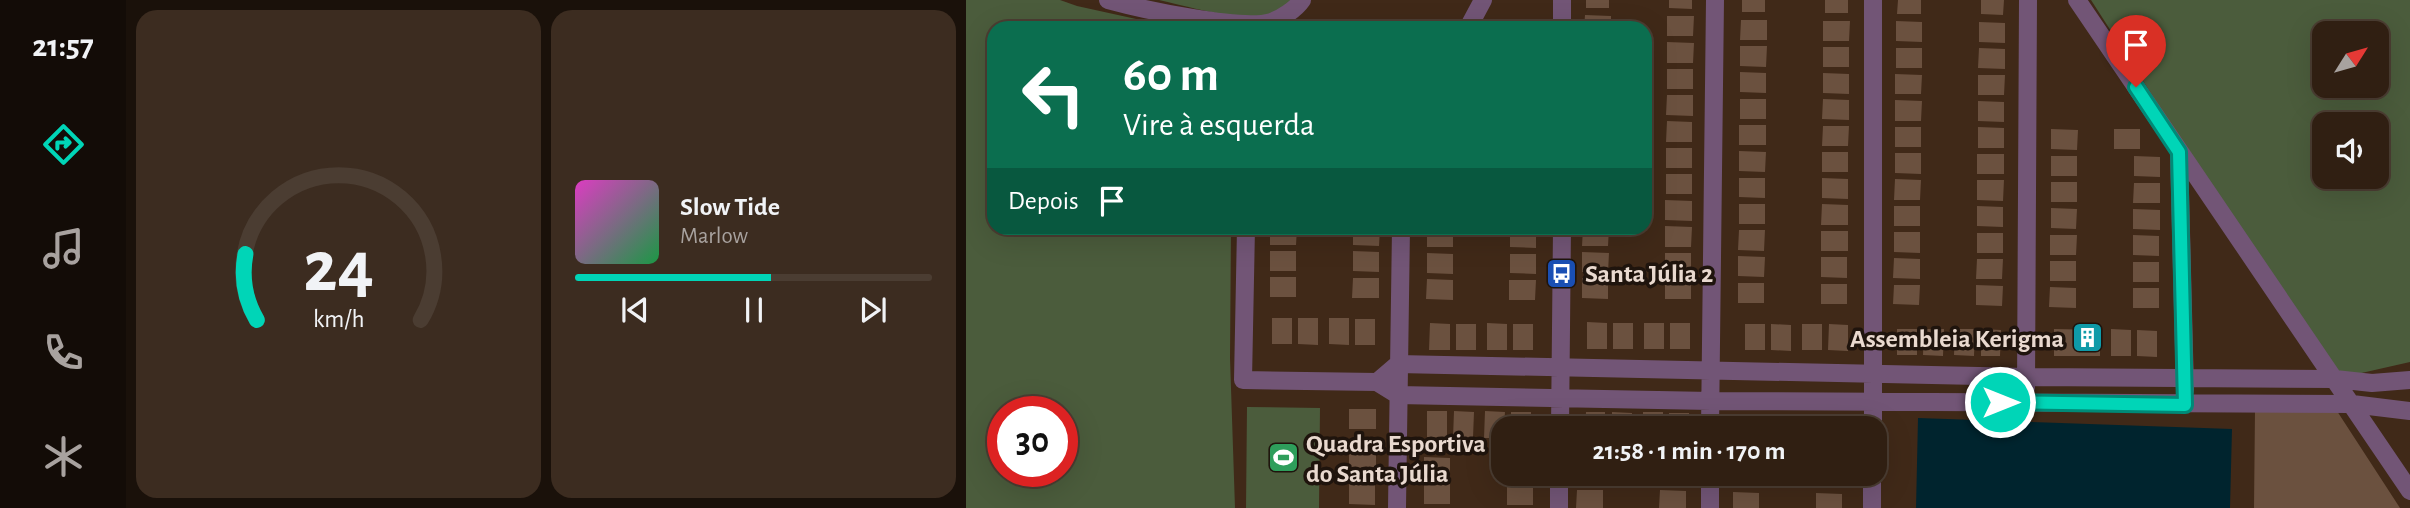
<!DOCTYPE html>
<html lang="pt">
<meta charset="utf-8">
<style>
:root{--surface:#301f12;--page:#3c2c20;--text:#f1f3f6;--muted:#a8a29f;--line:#4b3d32;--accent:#00d5b7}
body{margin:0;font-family:"Alegreya Sans",sans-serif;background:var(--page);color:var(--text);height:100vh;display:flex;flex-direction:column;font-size:26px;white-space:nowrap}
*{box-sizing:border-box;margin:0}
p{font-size:23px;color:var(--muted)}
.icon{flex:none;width:38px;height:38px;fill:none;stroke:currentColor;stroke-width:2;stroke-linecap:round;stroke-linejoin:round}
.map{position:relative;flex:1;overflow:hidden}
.drawer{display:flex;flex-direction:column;gap:10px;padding:10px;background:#1a110a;width:840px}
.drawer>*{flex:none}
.hud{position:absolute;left:21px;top:21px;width:665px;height:214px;border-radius:21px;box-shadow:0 7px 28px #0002,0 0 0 2px var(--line);background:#0b6e4f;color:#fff;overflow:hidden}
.needle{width:46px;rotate:53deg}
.buttons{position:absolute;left:1346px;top:21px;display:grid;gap:14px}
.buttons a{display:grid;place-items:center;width:77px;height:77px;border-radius:14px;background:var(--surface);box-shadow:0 7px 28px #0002,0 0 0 2px var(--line);font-size:35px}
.speed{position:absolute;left:21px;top:396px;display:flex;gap:14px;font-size:35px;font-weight:700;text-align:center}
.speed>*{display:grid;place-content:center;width:91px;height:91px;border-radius:50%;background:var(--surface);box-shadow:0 7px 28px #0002,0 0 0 2px var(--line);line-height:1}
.speed .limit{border:10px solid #d22;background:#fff;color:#111}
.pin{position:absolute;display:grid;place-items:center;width:60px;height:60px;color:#fff;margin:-72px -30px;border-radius:50% 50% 50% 0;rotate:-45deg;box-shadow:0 0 7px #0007}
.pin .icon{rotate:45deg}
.me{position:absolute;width:77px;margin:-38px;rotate:90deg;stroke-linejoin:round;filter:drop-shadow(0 0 5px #0008)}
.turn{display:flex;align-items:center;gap:24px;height:147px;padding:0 21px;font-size:32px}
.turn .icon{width:91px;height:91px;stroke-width:2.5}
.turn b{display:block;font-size:49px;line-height:60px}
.then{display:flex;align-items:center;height:66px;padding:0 21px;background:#0003;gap:14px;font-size:26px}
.drawer .tile{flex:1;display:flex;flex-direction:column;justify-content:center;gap:10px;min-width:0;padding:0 24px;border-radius:21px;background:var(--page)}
.drawer .dial{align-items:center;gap:0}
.dial svg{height:182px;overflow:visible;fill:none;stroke:var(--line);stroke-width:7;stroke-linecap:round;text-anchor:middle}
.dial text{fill:var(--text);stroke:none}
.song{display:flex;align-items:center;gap:21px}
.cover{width:84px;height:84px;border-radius:10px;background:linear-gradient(135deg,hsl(310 70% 55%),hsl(140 70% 35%))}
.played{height:7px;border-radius:4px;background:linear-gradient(90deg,var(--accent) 55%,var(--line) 55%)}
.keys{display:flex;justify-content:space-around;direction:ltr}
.drawer .tiles{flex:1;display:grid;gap:10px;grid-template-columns:repeat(2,1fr)}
.trip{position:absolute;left:525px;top:416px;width:396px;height:70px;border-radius:21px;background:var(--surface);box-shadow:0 7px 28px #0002,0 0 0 2px var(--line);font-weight:600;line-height:70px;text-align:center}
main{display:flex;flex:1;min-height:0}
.tabs{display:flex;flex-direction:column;width:126px;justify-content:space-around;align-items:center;background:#130c07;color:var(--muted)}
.tabs .icon{width:49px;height:49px}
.tabs .active{color:var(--accent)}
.tabs b{font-size:32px;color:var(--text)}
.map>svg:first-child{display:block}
.green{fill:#4b5c3c;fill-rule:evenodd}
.water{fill:#00242e}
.building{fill:#6b513f}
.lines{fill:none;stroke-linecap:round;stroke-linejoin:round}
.minor{stroke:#725576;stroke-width:18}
.route-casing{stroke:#008a77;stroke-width:18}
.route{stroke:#00d5b7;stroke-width:12}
.labels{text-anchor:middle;stroke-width:7;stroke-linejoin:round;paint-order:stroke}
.poi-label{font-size:26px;font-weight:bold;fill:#e9d9cf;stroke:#1f140d;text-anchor:start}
</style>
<main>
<nav class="tabs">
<b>21:57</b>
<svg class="icon active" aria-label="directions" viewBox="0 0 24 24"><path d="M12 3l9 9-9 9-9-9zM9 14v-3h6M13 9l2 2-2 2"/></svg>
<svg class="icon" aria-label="music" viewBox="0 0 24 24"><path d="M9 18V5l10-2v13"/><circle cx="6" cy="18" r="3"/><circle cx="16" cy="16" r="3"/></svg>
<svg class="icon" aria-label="phone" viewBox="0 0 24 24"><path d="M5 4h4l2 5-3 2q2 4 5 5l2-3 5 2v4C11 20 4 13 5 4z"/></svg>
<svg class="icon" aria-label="climate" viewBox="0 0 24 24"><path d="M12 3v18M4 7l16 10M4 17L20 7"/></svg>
</nav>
<section class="drawer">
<div class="tiles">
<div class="tile dial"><svg viewBox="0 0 100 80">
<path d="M14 69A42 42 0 1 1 86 69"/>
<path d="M14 69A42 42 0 0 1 9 40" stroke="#00d5b7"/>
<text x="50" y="56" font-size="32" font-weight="700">24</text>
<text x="50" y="72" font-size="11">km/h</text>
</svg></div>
<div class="tile">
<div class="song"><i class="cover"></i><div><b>Slow Tide</b><p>Marlow</p></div></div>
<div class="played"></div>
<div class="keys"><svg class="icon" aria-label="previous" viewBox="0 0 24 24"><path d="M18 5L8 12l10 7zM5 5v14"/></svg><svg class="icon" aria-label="pause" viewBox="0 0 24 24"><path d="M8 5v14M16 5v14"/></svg><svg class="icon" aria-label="next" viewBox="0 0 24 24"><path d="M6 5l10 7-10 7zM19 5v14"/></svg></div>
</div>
</div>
</section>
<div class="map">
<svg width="1444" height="508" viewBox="0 0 1444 508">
<rect width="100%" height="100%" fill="#402918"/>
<path class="green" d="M0,0H94L111,6L202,26L223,28H28V228H265L264,358L269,508H0ZM37,411H96V471H37Z
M193,0H327C301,33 227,7 193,0Z
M1125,0H1444V362L1369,379ZM1358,33H1410V86H1358ZM1358,124H1410V177H1358Z
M281,407L354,408L353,508H280Z"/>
<path class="water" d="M952,418L1266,429L1264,508H950Z"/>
<path class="building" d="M620,0H643V8H620Z
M703,0H726V9L703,8Z
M776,0H799V12H776Z
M859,0H882V13H859Z
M932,0H955V14H931Z
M1015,0H1038L1037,15L1015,14Z
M619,15L645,16V28H618Z
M701,16H728L727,36H701Z
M775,20H801V40H774Z
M857,21H884L883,41H857Z
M930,21L956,22V42L930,41Z
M1013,22L1039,23V43L1013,42Z
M701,42L728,43L727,63H701Z
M774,46H801L800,67L774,66Z
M857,47H883V67H857Z
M930,48H956V68H930Z
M1013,48L1039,49V69L1012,68Z
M701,69H727V89H701Z
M774,72L800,73V93L774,92Z
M857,73L883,74V94L857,93Z
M929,74L956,75L955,94H929Z
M1012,75H1039L1038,95H1012Z
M701,95H727V116L700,115Z
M774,99H800V119H774Z
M857,99L883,100V120L856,119Z
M929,100L956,101L955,121H929Z
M1012,101L1038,102V122L1012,121Z
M701,121L726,122V142H700Z
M773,125H800V145H773Z
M857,126H883L882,146H856Z
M929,127H955V147H929Z
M1012,127L1038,128V148H1012Z
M1085,129L1112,130L1111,150L1085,149Z
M1148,129H1174V149H1148Z
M700,148H726V168H700Z
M773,151L800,152L799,172L773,171Z
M856,152H882V172H856Z
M929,153H955V174L929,173Z
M1011,154H1038V174H1011Z
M1085,156H1111V176H1085Z
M1168,156L1194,157V177L1168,176Z
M700,174H726V194H700Z
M773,178H799V198L773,197Z
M856,178L882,179V199L856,198Z
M929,179L955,180L954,200H928Z
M1011,180H1038L1037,201L1011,200Z
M1085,182H1111V202H1085Z
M1168,183H1194V203H1167Z
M699,200L726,201V221L699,220Z
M773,204H799V224H773Z
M856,204L882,205V225H855Z
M928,206H954V226H928Z
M1011,206L1037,207V227L1011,226Z
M1085,208L1111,209L1110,229L1085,228Z
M1167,209L1194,210V230L1167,229Z
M699,226L726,227L725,247H699Z
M304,228H331L330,245H304Z
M387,228H414L413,246L387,245Z
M461,228H487V247H461Z
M544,228H570V248L544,247Z
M617,228H643L642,246H616Z
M773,230H799L798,251L772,250Z
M855,231H882V251H855Z
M928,232H954V253L928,252Z
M1011,233H1037V253H1011Z
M1084,235H1111L1110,255H1084Z
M1167,235L1193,236V256L1167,255Z
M304,251H330V271H304Z
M387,251L413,252V272L387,271Z
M616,252L643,253L642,273L616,272Z
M461,253L487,254V274L461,273Z
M699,253H725V273H699Z
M544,254H570V274L544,273Z
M772,256L799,257L798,277L772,276Z
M855,257H881V278L855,277Z
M928,258L954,259V279L927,278Z
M1011,259H1037L1036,279H1010Z
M1084,261H1110V281H1084Z
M1167,262H1193V282H1167Z
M304,277H330V297H304Z
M387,278H413V298H386Z
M616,278L642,279V299L616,298Z
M461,279L487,280V300L460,299Z
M699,279H725V299H699Z
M543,280H570L569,300H543Z
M772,283H798V303H772Z
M855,284H881V304H855Z
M928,285H954L953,305L927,304Z
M1010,285L1037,286L1036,306L1010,305Z
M1084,287L1110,288V308L1083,307Z
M1167,288H1193V308H1167Z
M306,318H326V344H306Z
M332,318H352V345L332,344Z
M363,318H383V345L363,344Z
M389,319H409V345H389Z
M621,322L641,323V349H621Z
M464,323L484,324V350H463Z
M521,323L541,324V350H521Z
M647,323H667V349H647Z
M678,323H698V349H678Z
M704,323H724V349H704Z
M490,324H510V350H490Z
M547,324H567V350H547Z
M779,324H799V350H779Z
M805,324L825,325V351L805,350Z
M836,324H856V350H836Z
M863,324L882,325V351L862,350Z
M931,329H951V355H931Z
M958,329H978L977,356L957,355Z
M989,329H1009L1008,356L988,355Z
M1015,329L1035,330L1034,356H1015Z
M1088,329L1134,330V356H1088Z
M1145,329L1165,330V356H1145Z
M1171,330L1191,331V357L1171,356Z
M383,409H410V429H383Z
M1289,410L1371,411L1434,508H1288Z
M461,411H481V438L461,437Z
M488,411L508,412L507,438H487Z
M519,411L539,412L537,438H518Z
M545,412H565V429H545Z
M620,412H639V429H619Z
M646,412L666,413V429H646Z
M677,412H697V429H677Z
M703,413H723V429H703Z
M383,451H410V471H383Z
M458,457L484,458V478H458Z
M541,474H567V479L541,478Z
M611,474H637V484H611Z
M694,474H720V484H694Z
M767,474H793V486H767Z
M850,474H876V487H850Z
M383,484L409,485V505L383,504Z
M458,484H484V504H458Z
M541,485H567V505H541Z
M611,490H637V508H610Z
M694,490L720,491V508H693Z
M767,492L793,493V508H767Z
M850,493L876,494V508H850Z"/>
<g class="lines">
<path class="minor" d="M142,0C175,9 275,31 305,22C315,19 330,9 336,0
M907,0V429
M1111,0L1444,491
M502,28L517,0
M596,28V0
M1213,152L1219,390
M280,228L277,380L411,382L432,395L745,401L1386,404L1444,411
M411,382L432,364L1060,377L1369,379L1406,383L1444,380
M1060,388L1062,0
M594,429L596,228
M744,429L749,0
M431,508L435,228
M593,508V474
M744,508V474
M906,508V474"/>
</g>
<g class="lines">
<defs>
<path id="route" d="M1034,402L1219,405L1213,152L1170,87"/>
</defs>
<use href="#route" class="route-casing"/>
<use href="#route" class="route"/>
</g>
<defs>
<symbol id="bus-square" viewBox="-11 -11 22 22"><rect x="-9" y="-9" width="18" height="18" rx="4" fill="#1a4fb4" stroke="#1f140d"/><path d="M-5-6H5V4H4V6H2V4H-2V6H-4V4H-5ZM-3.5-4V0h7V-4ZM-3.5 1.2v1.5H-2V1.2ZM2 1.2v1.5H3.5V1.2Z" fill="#fff"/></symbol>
<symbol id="building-square" viewBox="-11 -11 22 22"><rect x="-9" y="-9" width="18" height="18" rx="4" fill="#0f9aa8" stroke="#1f140d"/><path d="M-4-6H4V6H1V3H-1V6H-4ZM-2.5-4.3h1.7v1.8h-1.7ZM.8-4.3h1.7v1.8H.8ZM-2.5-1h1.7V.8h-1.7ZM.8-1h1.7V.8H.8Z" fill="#fff"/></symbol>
<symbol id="stadium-square" viewBox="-11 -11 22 22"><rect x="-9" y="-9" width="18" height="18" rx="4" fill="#2e9e5b" stroke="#1f140d"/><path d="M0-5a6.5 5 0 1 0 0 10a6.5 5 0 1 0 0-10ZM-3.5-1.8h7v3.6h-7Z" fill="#fff"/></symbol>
</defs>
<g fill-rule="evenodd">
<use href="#bus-square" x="578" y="256" width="35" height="35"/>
<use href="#building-square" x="1104" y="320" width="35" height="35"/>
<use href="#stadium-square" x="300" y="440" width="35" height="35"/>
</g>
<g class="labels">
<g class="poi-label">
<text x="619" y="282">Santa Júlia 2</text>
<text x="1098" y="347" text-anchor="end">Assembleia Kerigma</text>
<text x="340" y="452">Quadra Esportiva<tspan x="340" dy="30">do Santa Júlia</tspan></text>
</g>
</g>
</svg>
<div class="buttons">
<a><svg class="needle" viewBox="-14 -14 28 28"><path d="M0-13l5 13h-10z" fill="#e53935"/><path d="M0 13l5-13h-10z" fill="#a8a29f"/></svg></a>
<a><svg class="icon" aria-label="sound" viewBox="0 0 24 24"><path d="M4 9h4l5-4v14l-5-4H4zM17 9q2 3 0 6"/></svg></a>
</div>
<div class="speed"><div class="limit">30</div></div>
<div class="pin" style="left:1170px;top:87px;background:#d93025"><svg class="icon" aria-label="arrive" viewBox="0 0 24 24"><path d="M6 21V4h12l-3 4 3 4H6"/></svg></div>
<svg class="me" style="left:1034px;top:402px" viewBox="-20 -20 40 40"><circle r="17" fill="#00d5b7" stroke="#fff" stroke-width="3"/><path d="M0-11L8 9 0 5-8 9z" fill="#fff"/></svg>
<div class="trip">21:58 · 1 min · 170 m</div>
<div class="hud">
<div class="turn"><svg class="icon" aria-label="left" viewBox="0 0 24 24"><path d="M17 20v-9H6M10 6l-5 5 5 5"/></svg><div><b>60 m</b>Vire à esquerda</div></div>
<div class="then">Depois<svg class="icon" aria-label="arrive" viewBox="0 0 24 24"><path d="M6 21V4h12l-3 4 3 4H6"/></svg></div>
</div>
</div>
</main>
